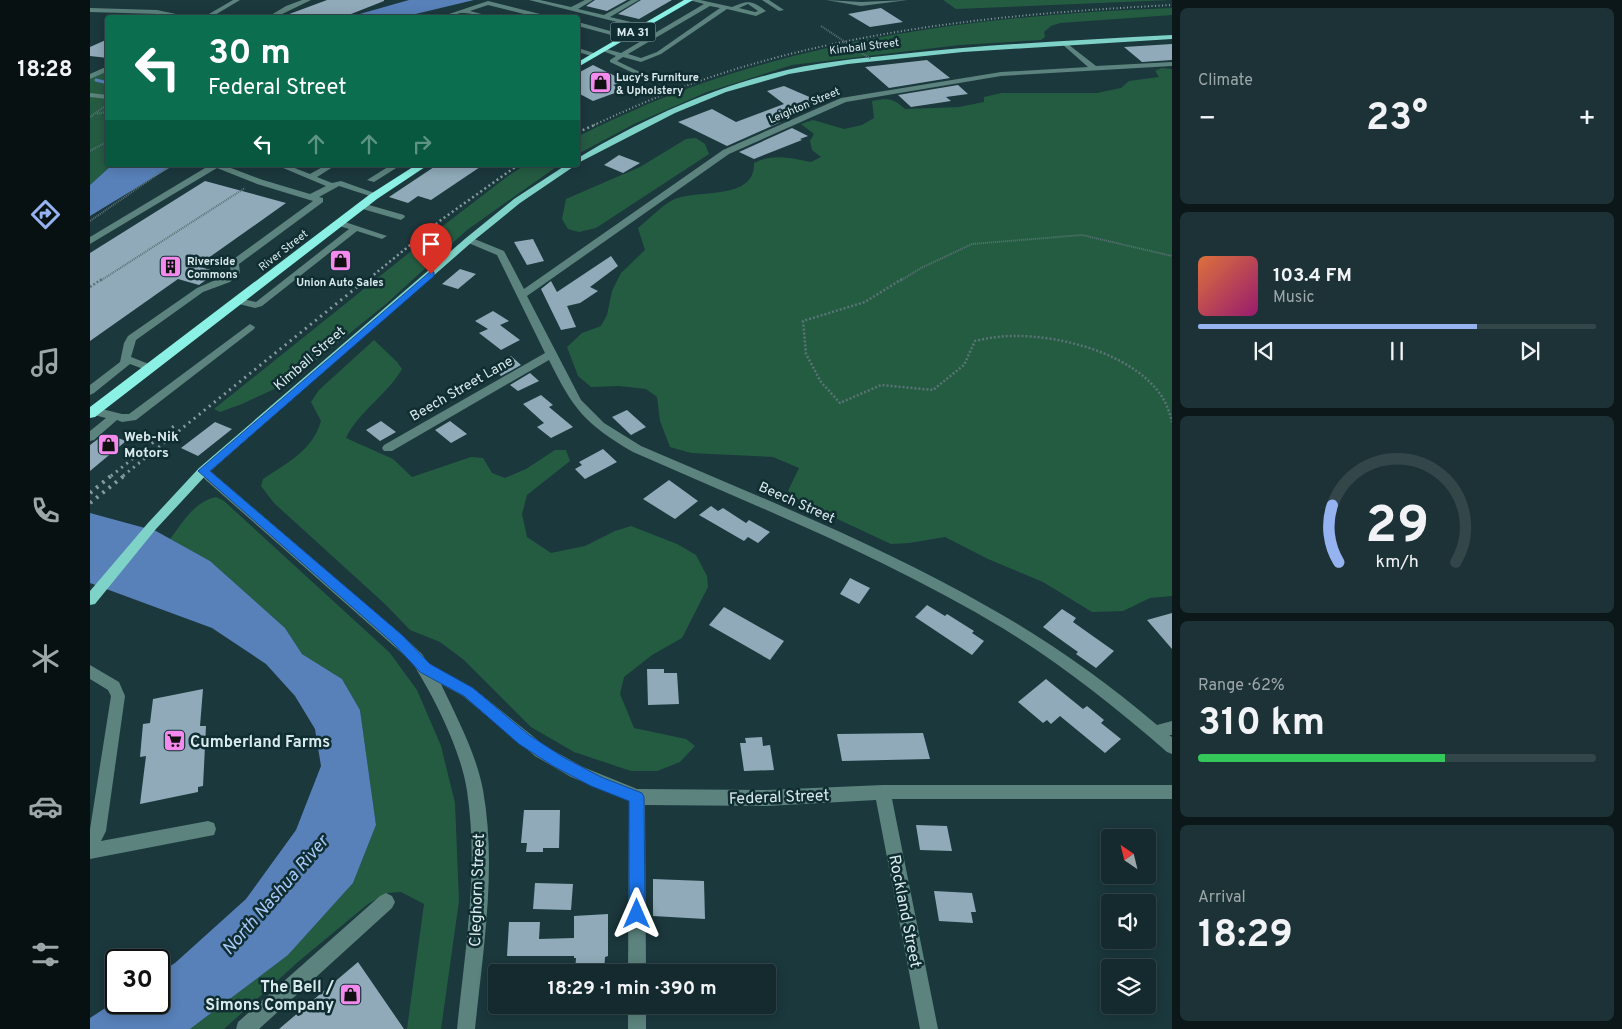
<!DOCTYPE html>
<meta charset="utf-8">
<style>
:root{--surface:#142a2e;--page:#1d3236;--text:#f1f3f6;--muted:#9da7aa;--line:#33464a;--accent:#95b2f1}
body{margin:0;font-family:Overpass,sans-serif;background:var(--page);color:var(--text);height:100vh;display:flex;flex-direction:column;font-size:19px;white-space:nowrap}
*{box-sizing:border-box;margin:0}
p{font-size:16px;color:var(--muted)}
.icon{flex:none;width:28px;height:28px;fill:none;stroke:currentColor;stroke-width:2;stroke-linecap:round;stroke-linejoin:round}
.map{position:relative;flex:1;overflow:hidden}
.drawer{display:flex;flex-direction:column;gap:8px;padding:8px;background:#0b1719;width:450px}
.drawer>*{flex:none}
.hud{position:absolute;left:15px;top:15px;width:475px;height:152px;border-radius:5px;box-shadow:0 2px 12px #0003,0 0 0 1px var(--line);background:#0b6e4f;color:#fff;overflow:hidden}
.needle{width:32px;rotate:325deg}
.controls{position:absolute;left:1011px;top:829px;display:grid;gap:10px}
.controls a{display:grid;place-items:center;width:55px;height:55px;border-radius:5px;background:var(--surface);box-shadow:0 2px 12px #0003,0 0 0 1px var(--line);font-size:25px}
.speed{position:absolute;left:15px;top:949px;display:flex;gap:10px;font-size:25px;font-weight:700;text-align:center}
.speed>*{display:grid;place-content:center;width:65px;height:65px;border-radius:50%;background:var(--surface);box-shadow:0 2px 12px #0003,0 0 0 1px var(--line);line-height:1}
.speed .limit{border:2px solid #111;border-radius:8px;background:#fff;color:#111}
.pin{position:absolute;display:grid;place-items:center;width:42px;height:42px;color:#fff;margin:-51px -21px;border-radius:50% 50% 50% 0;rotate:-45deg;box-shadow:0 0 5px #0007}
.pin .icon{rotate:45deg}
.me{position:absolute;width:55px;margin:-28px;rotate:0deg;stroke-linejoin:round;filter:drop-shadow(0 0 4px #0008)}
.turn{display:flex;align-items:center;gap:18px;height:105px;padding:0 20px;font-size:22px}
.turn .icon{width:65px;height:65px;stroke-width:2.5}
.turn b{display:block;font-size:35px;line-height:42px}
.lanes{display:flex;align-items:center;height:48px;padding:0 20px;background:#0003;justify-content:center;gap:25px;direction:ltr}
.lanes .off{opacity:.35}
.big{font-size:38px;font-weight:700;line-height:1.1}
.drawer .tile{flex:1;display:flex;flex-direction:column;justify-content:center;gap:8px;min-width:0;padding:0 18px;border-radius:8px;background:var(--page)}
.drawer .dial{align-items:center;gap:0}
.dial svg{height:130px;overflow:visible;fill:none;stroke:var(--line);stroke-width:7;stroke-linecap:round;text-anchor:middle}
.dial text{fill:var(--text);stroke:none}
.song{display:flex;align-items:center;gap:15px}
.cover{width:60px;height:60px;border-radius:8px;background:linear-gradient(135deg,hsl(20 70% 55%),hsl(320 70% 35%))}
.played{height:5px;border-radius:2px;background:linear-gradient(90deg,var(--accent) 70%,var(--line) 70%)}
.keys{display:flex;justify-content:space-around;direction:ltr}
.heat{display:flex;justify-content:space-between;align-items:center;font-size:28px;direction:ltr}
.charge{height:8px;border-radius:4px;background:linear-gradient(90deg,#34c759 62%,var(--line) 0)}
.trip{position:absolute;left:398px;top:964px;width:288px;height:50px;border-radius:5px;background:var(--surface);box-shadow:0 2px 12px #0003,0 0 0 1px var(--line);font-weight:700;line-height:50px;text-align:center}
main{display:flex;flex:1;min-height:0}
.dock{display:flex;flex-direction:column;width:90px;justify-content:space-around;align-items:center;background:#081112;color:var(--muted)}
.dock .icon{width:35px;height:35px}
.dock .on{color:var(--accent)}
.dock b{font-size:22px;color:var(--text)}
.map>svg:first-child{display:block}
.green{fill:#245c42}
.water{fill:#5881b9}
.lines{fill:none;stroke-linecap:round;stroke-linejoin:round}
.stream{stroke:#5881b9;stroke-width:3}
.building{fill:#90aab9}
.path-far1{stroke:#5a7377;stroke-width:2;stroke-dasharray:1 1;stroke-linecap:butt}
.path{stroke:#5a7377;stroke-width:2.5;stroke-dasharray:2 2;stroke-linecap:butt}
.minor{fill:#5c837d;fill-rule:evenodd}
.major{fill:#7ed2c7;fill-rule:evenodd}
.highway{fill:#8bf1e4;fill-rule:evenodd}
.rail-far3{stroke:#859c9f;stroke-width:2;stroke-dasharray:1 2.5;stroke-linecap:butt}
.rail-far2{stroke:#859c9f;stroke-width:2.5;stroke-dasharray:2 3;stroke-linecap:butt}
.rail-far1{stroke:#859c9f;stroke-width:3;stroke-dasharray:2 4.5;stroke-linecap:butt}
.rail{stroke:#859c9f;stroke-width:4;stroke-dasharray:2.5 5.5;stroke-linecap:butt}
.path-bridge{stroke:#5a7377;stroke-width:2;stroke-dasharray:1 1;stroke-linecap:butt}
.route{fill:#1a73e8;stroke:#114b97}
.labels{text-anchor:middle;stroke-width:5;stroke-linejoin:round;paint-order:stroke}
.far-street-label{font-size:11px;fill:#d9eaed;stroke:#102e32}
.far-poi-label{font-size:11px;font-weight:bold;fill:#d9eaed;stroke:#102e32;text-anchor:start}
.shield{fill:#102e32;stroke:#9db2b5;stroke-width:1}
.shield-label{font-size:12px;font-weight:bold;fill:#d9eaed}
.street-label{font-size:14px;fill:#d9eaed;stroke:#102e32}
.poi-label{font-size:14px;font-weight:bold;fill:#d9eaed;stroke:#102e32;text-anchor:start}
.near-poi-label{font-size:16px;font-weight:bold;fill:#d9eaed;stroke:#102e32;text-anchor:start}
.near-street-label{font-size:16px;fill:#d9eaed;stroke:#102e32}
.near-water-label{font-size:18px;font-style:italic;fill:#a8c9f9;stroke:#102e32}
</style>
<main>
<nav class="dock">
<b>18:28</b>
<svg class="icon on" aria-label="directions" viewBox="0 0 24 24"><path d="M12 3l9 9-9 9-9-9zM9 14v-3h6M13 9l2 2-2 2"/></svg>
<svg class="icon" aria-label="music" viewBox="0 0 24 24"><path d="M9 18V5l10-2v13"/><circle cx="6" cy="18" r="3"/><circle cx="16" cy="16" r="3"/></svg>
<svg class="icon" aria-label="phone" viewBox="0 0 24 24"><path d="M5 4h4l2 5-3 2q2 4 5 5l2-3 5 2v4C11 20 4 13 5 4z"/></svg>
<svg class="icon" aria-label="climate" viewBox="0 0 24 24"><path d="M12 3v18M4 7l16 10M4 17L20 7"/></svg>
<svg class="icon" aria-label="car" viewBox="0 0 24 24"><path d="M5 17H2v-5l4-1 3-4h7l3 4 3 1v5h-3M9 17h6M6 11h13"/><circle cx="7" cy="17" r="2"/><circle cx="17" cy="17" r="2"/></svg>
<svg class="icon" aria-label="filters" viewBox="0 0 24 24"><path d="M4 7h16M4 17h16"/><circle cx="9" cy="7" r="2"/><circle cx="15" cy="17" r="2"/></svg>
</nav>
<div class="map">
<svg width="1082" height="1029" viewBox="0 0 1082 1029">
<rect width="100%" height="100%" fill="#1b383d"/>
<path class="green" d="M853,0H1081L866,9Z
M1082,8V15L970,23L961,26L954,32L955,37L951,40L870,45L702,65L617,92L544,124L488,154V136C524,119 560,102 599,88C754,32 918,14 1082,8Z
M17,68L18,165H22L0,185V77Z
M1072,68L1082,69V596L1060,598L1033,611L1002,612L953,582L898,559L855,537L819,543L801,544L713,503L698,491L709,468L683,457L601,453L580,447L570,421L567,397L556,389L529,386L501,387L488,376L477,347L492,333L511,326L517,315L522,291L531,273L555,250L548,228C558,220 573,204 585,199C609,189 665,201 664,163C683,153 702,158 721,162L731,157L722,150L720,141L724,134L711,124L723,120L754,129L772,125L784,118L782,101C799,98 803,98 815,109L869,107L894,102V97L912,93H1007L1031,88L1039,81L1069,77L1065,71Z
M606,138L615,144L619,154L506,228L489,232L478,229L472,219L476,199L550,167L596,139Z
M435,165H469L377,230L296,304L199,382L152,404L130,412L124,409L345,232L418,176Z
M284,340L307,362L312,369C297,395 269,411 256,438L303,459L322,477L381,457L393,458L402,473L415,478L436,469L465,450H476L480,461L437,495L432,514L437,537L461,553L495,546L525,531L541,526L587,544L606,555L617,576L618,587L592,638L562,655L534,677L530,694L544,728L596,739L605,746L590,762L567,771H541L484,752L441,727L374,660L350,642L320,630L295,604L184,503L171,486L173,479C197,463 223,450 231,421L221,402L229,390Z
M126,497L134,501L300,653L327,690L351,746L365,803L369,901L351,1029H317L334,904L311,892L297,893L278,904L209,961L134,1029H100L198,955L263,883L286,825L270,710L252,679L212,654L195,628L120,561L80,539C93,522 104,502 126,497Z"/>
<path class="water" d="M319,0H384L313,17H259Z
M22,165H84L0,216V185Z
M0,513L66,531L120,561L195,628L212,654L252,679L270,710L286,825L263,883L198,955L100,1029H0V1018L26,1001L69,1002V973L85,963L156,899L206,830L231,766L225,729L205,696L176,664L122,628L0,583Z"/>
<g class="lines">
<path class="stream" d="M6,80L18,83"/>
</g>
<path class="building" d="M237,0H294V1L251,18H194V16Z
M505,0H537L517,11L496,6Z
M551,0H582L549,19L528,14Z
M791,8L813,22L780,27L758,14Z
M18,39V58L0,56V47Z
M1082,44V60L1052,62L1034,47Z
M837,60L860,78L799,88L775,67Z
M503,65L535,81L523,85L533,90L503,101L488,93V73Z
M868,85L878,94L856,97L861,101L821,107L808,95Z
M694,86L731,102L688,121L691,122L637,146L588,122L622,109L646,122L694,104L677,91Z
M702,128L718,136L710,139L712,140L664,159L649,152Z
M529,155L550,163L533,173L514,165Z
M347,165H393L341,200L328,196L318,203L299,197Z
M115,181L196,203L107,266L127,272L109,285L88,279L0,341V253Z
M443,239L454,261L437,265L424,242Z
M521,256L528,266L500,287L508,291L490,303L477,306L486,327L471,330L451,289L461,281L467,292Z
M370,269L386,274L368,289L352,284Z
M403,311L419,321L410,325L430,340L411,350L389,333L398,329L385,321Z
M421,356L431,365L411,376L405,370L410,368L406,364Z
M440,373L449,381L428,391L420,385Z
M451,395L463,405L459,407L483,427L461,438L447,427L454,423L433,404Z
M537,410L556,427L541,435L522,417Z
M291,421L306,432L290,441L276,430Z
M360,421L377,434L361,443L345,430Z
M125,422L142,429L108,456L91,448Z
M17,434L36,441L0,471V445L12,436Z
M513,449L527,462L495,479L485,469L492,465L489,462Z
M579,480L608,501L585,519L553,499Z
M621,506L628,511L633,508L656,523L659,520L680,532L668,543L658,537L654,541L609,515Z
M760,578L780,588L769,604L750,594Z
M837,605L855,616L857,614L884,631L882,633L894,641L882,655L825,617Z
M634,607L694,641L680,660L619,625Z
M972,609L986,618L983,622L1024,651L1006,668L986,654L988,652L953,627Z
M1082,613V649L1057,620Z
M557,669H574V673H587L589,704L558,705Z
M956,679L993,709L997,706L1014,720L1011,723L1031,739L1015,753L970,716L961,724L957,720L953,723L928,702Z
M113,689L110,726H116L113,786L108,787V792L50,804L56,756L50,757L53,724L60,723L63,699Z
M833,733L840,759L752,761L747,734Z
M672,737L673,746L680,745L684,770L654,771L650,743H656L655,738Z
M434,810H470L469,848H453V852H436L437,843H431Z
M826,825L857,826L862,851L830,850Z
M563,879L614,881L615,919L563,916Z
M445,883L483,884L481,910L443,909Z
M844,891L882,893L886,912H881L883,923L849,921Z
M518,914V956L515,957L514,972H485L486,958H484V956H417L419,922H450L449,939L484,938V916Z
M268,962L314,1029H189Z"/>
<g class="lines">
<path class="path-far1" d="M7,114L18,111
M0,117L14,107
M0,151L18,141
M0,221L81,165
M10,281L155,188
M810,281L831,268L882,244L992,235L1082,256"/>
<path class="path" d="M812,279L775,302L713,321L716,354L731,382L750,403L791,385L843,390L874,365L885,341C898,338 910,336 923,336C972,335 1048,355 1074,400C1078,407 1080,415 1082,422
M0,287L12,279"/>
<path class="minor" d="M143,0H150L120,18H112Z
M212,0H221L184,18H176L196,6Z
M439,0H450L481,7L495,0H503L488,9L514,15L541,0H549L520,17L541,22V24L539,25Z
M599,0H610L642,7C658,0 662,0 676,11L666,16L637,9L571,54L551,62L533,57L527,61L558,76L560,77L556,79L520,62V60L526,56L510,50L513,48L531,53L614,4ZM658,4L668,11L665,12L649,8ZM620,6L630,8L567,52L551,58L538,54Z
M672,0H679L694,10L689,11Z
M736,0L771,2L818,0L771,6Z
M398,1L462,17L463,18H450L398,5L380,11L407,18C396,18 379,12 371,13C362,15 356,18 347,18Z
M0,8L67,10L105,18H88L67,14L0,12Z
M488,22L538,36L539,37L536,39L488,26Z
M974,41L1006,66L1082,62V66L911,76L756,102L639,154L437,296L491,400L514,423L551,446C669,497 789,544 900,608C959,641 1015,681 1067,725L1082,721V735H1079L1082,737V754L1077,752C1025,707 972,665 914,629C796,558 668,507 543,452C495,424 483,409 459,360L302,451H294L292,448L294,445L455,353L407,255L376,242V238H382L414,251L434,289L633,150L751,98L911,72L998,67L972,44L971,43Z
M488,48L507,54L508,55L505,57L488,52Z
M18,66V71L0,79V74Z
M0,93L18,95V99L0,97Z
M120,165H133L173,180L220,194L236,186L186,165H197L220,174L236,165H246L227,177L242,183L251,181L290,195L286,198L249,186L229,197L233,198V202L149,264L150,273L140,282L113,292L46,340L41,357L64,366L65,368L64,370H56L40,364L4,393L0,395V385L30,362L34,343L38,336L107,288L137,275L140,272L141,261L223,201L167,184L127,168L0,244V237Z
M301,165H311L284,182L277,180Z
M272,203L314,215L315,217L311,220L269,208V204Z
M249,220L297,236L292,239L267,231L172,306L165,308L145,303L143,301L148,298L166,302L259,229L246,225L245,223Z
M160,324L165,327L164,329L46,420L32,422L27,420L4,440L0,441V431L16,418L0,414V408L4,407L32,414H39Z
M113,467L117,468L312,635L332,654L338,663L383,688L455,746L493,767L547,789L677,790L793,785H1082V799H802L848,1029H830L786,800L677,806L555,805L556,972H538L539,801L481,777L445,756L373,696L351,684C367,718 386,753 393,790C407,868 393,950 385,1029H367C375,950 389,870 377,791C371,750 344,697 322,662L109,474L107,471Z
M0,665L29,682L35,696L16,831L11,841L118,821L124,823L126,829L124,835L0,859V829L21,696L18,690L0,679Z
M296,893L302,896L305,902L302,908L169,1029H146L148,1022L290,896Z
M538,1005H556V1029H538Z"/>
<path class="major" d="M1082,35V39L873,52L758,64L699,74L636,92L585,113L488,163V158C548,122 612,92 681,74C723,62 767,59 811,54C901,44 992,40 1082,35Z
M476,165H486L430,203L382,242L117,474L66,529L5,604L0,605V591L58,523L109,468L376,238L424,199Z"/>
<path class="highway" d="M594,0H603L488,67V62Z
M326,165H338L287,199L5,417L0,418V407L279,195Z"/>
<path class="rail-far3" d="M504,125C545,106 587,88 630,74C776,27 929,13 1082,5"/>
<path class="rail-far2" d="M488,132L507,124
M276,281L351,220L428,165"/>
<path class="rail-far1" d="M21,476L84,426
M33,476L277,279"/>
<path class="rail" d="M0,493L22,475
M0,503L35,475"/>
<path class="path-bridge" d="M731,26L781,59"/>
</g>
<path class="route" d="M341,271L344,272V276L120,471L312,635L340,664L383,688L439,735L473,757L511,777L552,793L554,797L555,914L552,920L547,922L541,920L539,914V801L501,786L463,766L429,744L374,696L330,672L303,643L108,471Z"/>
<defs>
<symbol id="shop-square" viewBox="-11 -11 22 22"><rect x="-9" y="-9" width="18" height="18" rx="4" fill="#f589ee" stroke="#102e32"/><path d="M-5-2.5h2.3a2.7 3.5 0 0 1 5.4 0H5L5.5 6h-11ZM-1.5-2.5h3a1.5 2.3 0 0 0-3 0Z" fill="#111"/></symbol>
<symbol id="building-square" viewBox="-11 -11 22 22"><rect x="-9" y="-9" width="18" height="18" rx="4" fill="#f589ee" stroke="#102e32"/><path d="M-4-6H4V6H1V3H-1V6H-4ZM-2.5-4.3h1.7v1.8h-1.7ZM.8-4.3h1.7v1.8H.8ZM-2.5-1h1.7V.8h-1.7ZM.8-1h1.7V.8H.8Z" fill="#111"/></symbol>
<symbol id="supermarket-square" viewBox="-11 -11 22 22"><rect x="-9" y="-9" width="18" height="18" rx="4" fill="#f589ee" stroke="#102e32"/><path d="M-6-5.5h2.5l.6 2H6L4.5 2H-2.5L-4.4-4H-6ZM-1.5 3.2a1.3 1.3 0 1 0 .1 0ZM3 3.2a1.3 1.3 0 1 0 .1 0Z" fill="#111"/></symbol>
</defs>
<g fill-rule="evenodd">
<use href="#shop-square" x="498" y="70" width="25" height="25"/>
<use href="#shop-square" x="238" y="248" width="25" height="25"/>
<use href="#building-square" x="68" y="254" width="25" height="25"/>
<use href="#shop-square" x="6" y="432" width="25" height="25"/>
<use href="#supermarket-square" x="72" y="728" width="25" height="25"/>
<use href="#shop-square" x="248" y="982" width="25" height="25"/>
</g>
<g class="labels">
<g class="far-street-label">
<text transform="translate(774 46) rotate(-7)" y="4">Kimball Street</text>
<text transform="translate(714 105) rotate(-23)" y="4">Leighton Street</text>
<text transform="translate(193 250) rotate(-38)" y="4">River Street</text>
</g>
<g class="far-poi-label">
<text x="526" y="81">Lucy's Furniture<tspan x="526" dy="13">&amp; Upholstery</tspan></text>
<text x="97" y="265">Riverside<tspan x="97" dy="13">Commons</tspan></text>
<text x="250" y="286" text-anchor="middle">Union Auto Sales</text>
</g>
<rect class="shield" x="520.5" y="22.5" width="45" height="19" rx="4"/>
<g class="shield-label">
<text x="543" y="36">MA 31</text>
</g>
<g class="street-label">
<text transform="translate(219 358) rotate(-41)" y="5">Kimball Street</text>
<text transform="translate(371 388) rotate(-30)" y="5">Beech Street Lane</text>
<text transform="translate(707 502) rotate(24)" y="5">Beech Street</text>
</g>
<g class="poi-label">
<text x="34" y="441">Web-Nik<tspan x="34" dy="16">Motors</tspan></text>
</g>
<g class="near-poi-label">
<text x="100" y="747">Cumberland Farms</text>
<text x="244" y="992" text-anchor="end">The Bell /<tspan x="244" dy="18">Simons Company</tspan></text>
</g>
<g class="near-street-label">
<text transform="translate(689 796) rotate(-2)" y="6">Federal Street</text>
<text transform="translate(386 890) rotate(-88)" y="6">Cleghorn Street</text>
<text transform="translate(816 911) rotate(79)" y="6">Rockland Street</text>
</g>
<g class="near-water-label">
<text transform="translate(185 895) rotate(-49)" y="6">North Nashua River</text>
</g>
</g>
</svg>
<div class="controls">
<a><svg class="needle" viewBox="-14 -14 28 28"><path d="M0-13l5 13h-10z" fill="#e53935"/><path d="M0 13l5-13h-10z" fill="#9da7aa"/></svg></a>
<a><svg class="icon" aria-label="sound" viewBox="0 0 24 24"><path d="M4 9h4l5-4v14l-5-4H4zM17 9q2 3 0 6"/></svg></a>
<a><svg class="icon" aria-label="layers" viewBox="0 0 24 24"><path d="M12 4l9 5-9 5-9-5zM3 14l9 5 9-5"/></svg></a>
</div>
<div class="speed"><div class="limit">30</div></div>
<div class="pin" style="left:341px;top:274px;background:#d93025"><svg class="icon" aria-label="arrive" viewBox="0 0 24 24"><path d="M6 21V4h12l-3 4 3 4H6"/></svg></div>
<svg class="me" style="left:547px;top:914px" viewBox="-20 -20 40 40"><path d="M0-17L14 15 0 8-14 15z" fill="#1a73e8" stroke="#fff" stroke-width="4"/></svg>
<div class="trip">18:29 · 1 min · 390 m</div>
<div class="hud">
<div class="turn"><svg class="icon" aria-label="left" viewBox="0 0 24 24"><path d="M17 20v-9H6M10 6l-5 5 5 5"/></svg><div><b>30 m</b>Federal Street</div></div>
<div class="lanes"><svg class="icon" aria-label="left" viewBox="0 0 24 24"><path d="M17 20v-9H6M10 6l-5 5 5 5"/></svg><svg class="icon off" aria-label="ahead" viewBox="0 0 24 24"><path d="M12 20V5M6 11l6-6 6 6"/></svg><svg class="icon off" aria-label="ahead" viewBox="0 0 24 24"><path d="M12 20V5M6 11l6-6 6 6"/></svg><svg class="icon off" aria-label="right" viewBox="0 0 24 24"><path d="M7 20v-9h11M14 6l5 5-5 5"/></svg></div>
</div>
</div>
<section class="drawer">
<div class="tile"><p>Climate</p>
<div class="heat"><a>−</a><b class="big">23°</b><a>+</a></div>
</div>
<div class="tile">
<div class="song"><i class="cover"></i><div><b>103.4 FM</b><p>Music</p></div></div>
<div class="played"></div>
<div class="keys"><svg class="icon" aria-label="previous" viewBox="0 0 24 24"><path d="M18 5L8 12l10 7zM5 5v14"/></svg><svg class="icon" aria-label="pause" viewBox="0 0 24 24"><path d="M8 5v14M16 5v14"/></svg><svg class="icon" aria-label="next" viewBox="0 0 24 24"><path d="M6 5l10 7-10 7zM19 5v14"/></svg></div>
</div>
<div class="tile dial"><svg viewBox="0 0 100 80">
<path d="M14 69A42 42 0 1 1 86 69"/>
<path d="M14 69A42 42 0 0 1 10 34" stroke="#95b2f1"/>
<text x="50" y="56" font-size="32" font-weight="700">29</text>
<text x="50" y="72" font-size="11">km/h</text>
</svg></div>
<div class="tile"><p>Range · 62%</p><b class="big">310 km</b><div class="charge"></div></div>
<div class="tile"><p>Arrival</p><b class="big">18:29</b></div>
</section>
</main>
